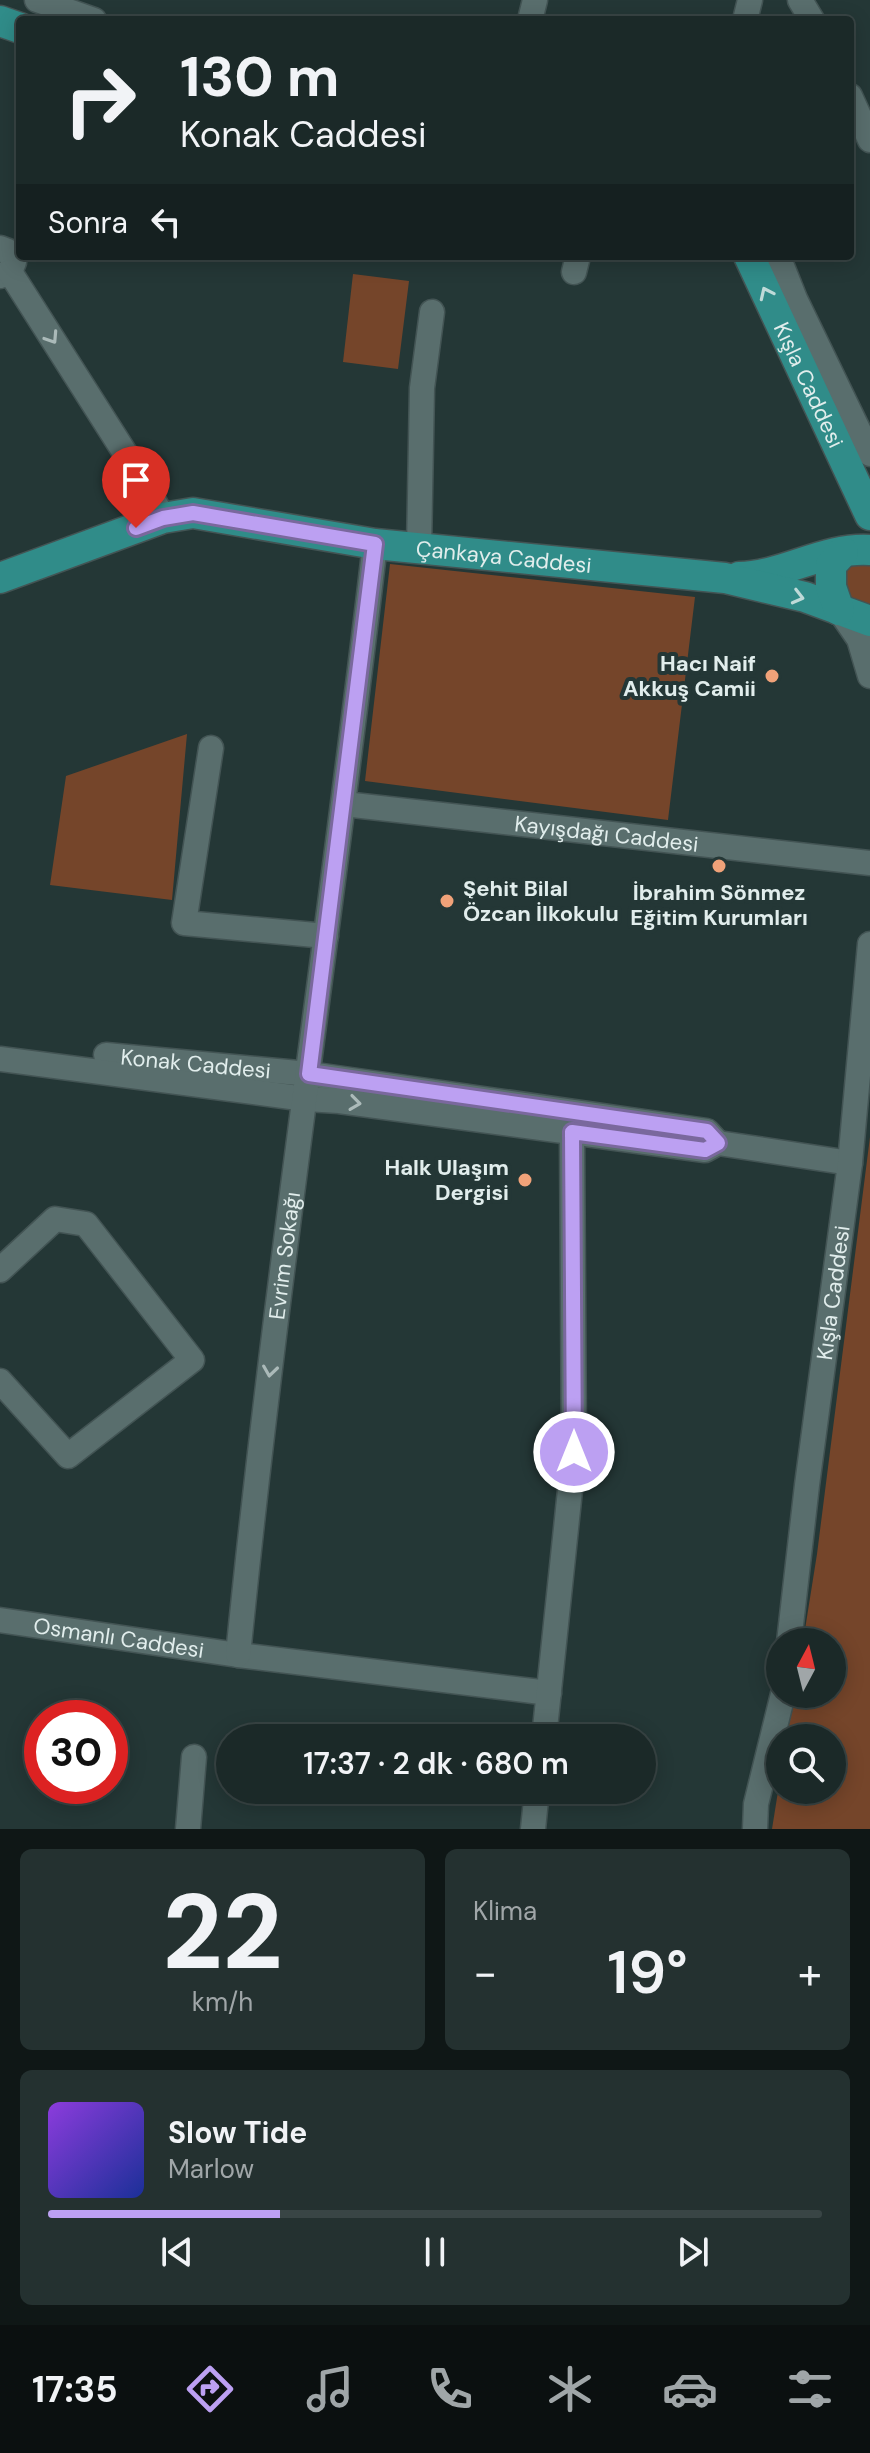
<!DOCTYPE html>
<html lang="tr">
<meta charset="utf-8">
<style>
:root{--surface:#1b2928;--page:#243130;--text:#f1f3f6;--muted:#a0a6a8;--line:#394545;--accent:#bca0f2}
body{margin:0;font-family:"DM Sans",sans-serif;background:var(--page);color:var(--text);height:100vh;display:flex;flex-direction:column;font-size:30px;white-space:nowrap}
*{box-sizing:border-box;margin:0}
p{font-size:26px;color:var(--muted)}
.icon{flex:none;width:44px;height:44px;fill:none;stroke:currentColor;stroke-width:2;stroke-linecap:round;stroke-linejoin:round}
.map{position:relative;height:1829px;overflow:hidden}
.side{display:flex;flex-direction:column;gap:20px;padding:20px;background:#0f1716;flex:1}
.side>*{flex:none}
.top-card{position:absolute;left:16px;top:16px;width:838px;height:244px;border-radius:8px;box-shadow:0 4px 20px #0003,0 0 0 2px var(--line);background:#1b2928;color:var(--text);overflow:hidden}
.needle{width:52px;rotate:7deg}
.controls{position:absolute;left:766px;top:1628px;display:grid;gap:16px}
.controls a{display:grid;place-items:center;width:80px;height:80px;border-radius:50%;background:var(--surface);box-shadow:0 4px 20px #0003,0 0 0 2px var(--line);font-size:40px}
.speed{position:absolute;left:24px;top:1700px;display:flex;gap:16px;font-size:40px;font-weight:700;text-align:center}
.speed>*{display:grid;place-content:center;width:104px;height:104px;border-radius:50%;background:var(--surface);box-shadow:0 4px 20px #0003,0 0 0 2px var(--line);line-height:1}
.speed .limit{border:12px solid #d22;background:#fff;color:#111}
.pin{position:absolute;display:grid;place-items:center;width:68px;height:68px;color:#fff;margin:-82px -34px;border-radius:50% 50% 50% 0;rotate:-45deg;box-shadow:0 0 8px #0007}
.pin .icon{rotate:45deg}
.me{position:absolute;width:88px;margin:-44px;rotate:0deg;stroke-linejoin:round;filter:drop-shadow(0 0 6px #0008)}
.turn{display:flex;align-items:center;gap:28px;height:168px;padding:0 32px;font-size:36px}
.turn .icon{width:104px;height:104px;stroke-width:2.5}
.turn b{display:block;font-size:56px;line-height:68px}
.then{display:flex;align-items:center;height:76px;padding:0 32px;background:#0003;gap:16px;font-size:30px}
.big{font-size:60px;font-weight:600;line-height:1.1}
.side .card{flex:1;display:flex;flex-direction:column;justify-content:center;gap:12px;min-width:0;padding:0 28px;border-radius:12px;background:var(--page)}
.side .dial{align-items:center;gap:0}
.dial b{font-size:104px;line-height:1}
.song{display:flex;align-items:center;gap:24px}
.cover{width:96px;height:96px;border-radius:12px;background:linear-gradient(135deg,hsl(270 70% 55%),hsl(230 70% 35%))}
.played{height:8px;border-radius:4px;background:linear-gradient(90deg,var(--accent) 30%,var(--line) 30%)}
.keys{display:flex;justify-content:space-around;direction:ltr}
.heat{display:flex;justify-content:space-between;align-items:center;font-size:44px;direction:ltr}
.side .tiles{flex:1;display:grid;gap:20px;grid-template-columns:1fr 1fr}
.card:last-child{grid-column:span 2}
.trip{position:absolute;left:216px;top:1724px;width:440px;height:80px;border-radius:40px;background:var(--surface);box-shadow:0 4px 20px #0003,0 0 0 2px var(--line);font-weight:600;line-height:80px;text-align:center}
.menu{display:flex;height:128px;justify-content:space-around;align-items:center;background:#0b1010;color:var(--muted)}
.menu .icon{width:56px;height:56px}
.menu .current{color:var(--accent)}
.menu b{font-size:36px;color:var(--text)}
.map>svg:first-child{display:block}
.green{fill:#75452a}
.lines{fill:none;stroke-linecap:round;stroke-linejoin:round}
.minor-casing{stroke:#435454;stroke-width:27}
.major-casing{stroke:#435454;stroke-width:33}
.minor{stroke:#596e6d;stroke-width:24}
.major{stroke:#308c89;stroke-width:30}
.oneway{stroke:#bedad8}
.oneway2{stroke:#abbab9}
.route-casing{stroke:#7a689d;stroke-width:20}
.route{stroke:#bca0f2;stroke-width:14}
.poi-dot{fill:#f0a279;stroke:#243736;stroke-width:3}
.labels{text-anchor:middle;stroke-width:8;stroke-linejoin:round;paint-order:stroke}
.street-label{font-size:22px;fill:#e1edec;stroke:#243736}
.poi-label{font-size:22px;font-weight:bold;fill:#e1edec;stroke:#243736;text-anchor:end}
</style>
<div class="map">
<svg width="870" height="1829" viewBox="0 0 870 1829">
<rect width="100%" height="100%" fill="#243736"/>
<path class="green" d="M353,274L409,281L398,369L343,362Z
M849,563L870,564V609L847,600L840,575Z
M390,564L695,597L668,820L365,781Z
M187,734L172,900L50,885L66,776Z
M870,1137V1829H772L780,1779V1790H832V1738H787L794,1694H832V1642H803L817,1554Z"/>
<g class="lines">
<defs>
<g id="minor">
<path d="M37,0L94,20"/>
<path d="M800,0L812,20"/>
<path d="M530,20L535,0"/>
<path d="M745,20L750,0"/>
<path d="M850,96L870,140"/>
<path d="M0,248L8,251L14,262L10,272L0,276"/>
<path d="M778,256L795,299L870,454"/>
<path d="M10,272L146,486L163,518"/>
<path d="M574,272L578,256"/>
<path d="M419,549L422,388L432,312"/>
<path d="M839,610L859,639L870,676"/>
<path d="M211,748L184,923L326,936"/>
<path id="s1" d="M344,804L870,863"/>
<path id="s2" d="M106,1055L309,1074L707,1131L718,1143"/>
<path d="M0,1059L306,1099L339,1101L705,1150L718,1143L850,1163"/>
<path d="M0,1270L55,1219L86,1224L192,1360L68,1456L0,1381"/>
<path id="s3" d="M0,1620L238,1655L549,1693"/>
<path id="s4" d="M789,1642L807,1485L850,1163L870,944"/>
<path id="s5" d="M238,1655C275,1284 332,915 375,544"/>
<path d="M544,1738L574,1452L572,1132"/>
<path d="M188,1829L194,1757"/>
<path d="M533,1829L537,1790"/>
<path d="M755,1829L756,1804L783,1694"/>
</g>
<g id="major">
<path d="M0,21L20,28"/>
<path id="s6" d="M749,256L870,515"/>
<path d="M739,577C785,576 823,547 870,550"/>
<path id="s7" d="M0,578L163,518L193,513L375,544L725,578L805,597L870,621"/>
<path d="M839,610L831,587V565L843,552"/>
</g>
</defs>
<use href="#minor" class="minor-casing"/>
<use href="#major" class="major-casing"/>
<use href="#minor" class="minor"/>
<use href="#major" class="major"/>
</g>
<defs><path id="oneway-chevron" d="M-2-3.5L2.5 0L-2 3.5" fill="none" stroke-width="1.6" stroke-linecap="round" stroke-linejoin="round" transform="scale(2)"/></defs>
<g class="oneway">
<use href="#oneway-chevron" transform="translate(766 293) rotate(-115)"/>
<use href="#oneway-chevron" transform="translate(798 597) rotate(14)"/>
</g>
<g class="oneway2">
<use href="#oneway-chevron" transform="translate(52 338) rotate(57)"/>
<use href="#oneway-chevron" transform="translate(355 1103) rotate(8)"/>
<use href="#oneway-chevron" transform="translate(270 1371) rotate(98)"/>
</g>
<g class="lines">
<defs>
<path id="route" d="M136,528L163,518L193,513L375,544L309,1074L707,1131L718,1143L705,1150L572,1132L574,1452"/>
</defs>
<use href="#route" class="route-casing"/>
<use href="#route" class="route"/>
</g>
<g class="poi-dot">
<circle cx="772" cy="676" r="8"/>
<circle cx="719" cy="866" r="8"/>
<circle cx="447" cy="901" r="8"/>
<circle cx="525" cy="1180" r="8"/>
</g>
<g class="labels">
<g class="street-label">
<text dy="8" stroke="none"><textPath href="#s6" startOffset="142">Kışla Caddesi</textPath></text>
<text dy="8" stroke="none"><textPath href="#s7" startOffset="518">Çankaya Caddesi</textPath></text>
<text dy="8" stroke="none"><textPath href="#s1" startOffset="264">Kayışdağı Caddesi</textPath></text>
<text dy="8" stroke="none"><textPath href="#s2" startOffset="90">Konak Caddesi</textPath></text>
<text dy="8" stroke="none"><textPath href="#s5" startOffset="402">Evrim Sokağı</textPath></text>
<text dy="8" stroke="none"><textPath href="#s4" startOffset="352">Kışla Caddesi</textPath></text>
<text dy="8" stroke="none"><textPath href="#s3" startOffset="120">Osmanlı Caddesi</textPath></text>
</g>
<g class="poi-label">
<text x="756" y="671">Hacı Naif<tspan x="756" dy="25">Akkuş Camii</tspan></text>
<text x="463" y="896" text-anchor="start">Şehit Bilal<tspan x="463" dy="25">Özcan İlkokulu</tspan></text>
<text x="719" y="900" text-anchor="middle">İbrahim Sönmez<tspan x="719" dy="25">Eğitim Kurumları</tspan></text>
<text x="509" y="1175">Halk Ulaşım<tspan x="509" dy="25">Dergisi</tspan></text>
</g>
</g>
</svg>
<div class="controls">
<a><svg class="needle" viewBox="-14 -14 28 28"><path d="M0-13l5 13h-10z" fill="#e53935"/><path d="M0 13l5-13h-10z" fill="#a0a6a8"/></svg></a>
<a><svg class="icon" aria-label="search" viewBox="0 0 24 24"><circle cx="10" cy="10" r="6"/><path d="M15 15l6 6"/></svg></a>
</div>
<div class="speed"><div class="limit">30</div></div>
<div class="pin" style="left:136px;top:528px;background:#d93025"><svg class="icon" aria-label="arrive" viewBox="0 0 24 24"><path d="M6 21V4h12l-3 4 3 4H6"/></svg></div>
<svg class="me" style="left:574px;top:1452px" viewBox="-20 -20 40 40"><circle r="17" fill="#bca0f2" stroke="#fff" stroke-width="3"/><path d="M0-11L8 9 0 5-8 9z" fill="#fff"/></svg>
<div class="trip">17:37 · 2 dk · 680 m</div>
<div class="top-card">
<div class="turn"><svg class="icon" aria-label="right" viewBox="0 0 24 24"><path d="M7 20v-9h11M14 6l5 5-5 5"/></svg><div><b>130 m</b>Konak Caddesi</div></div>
<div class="then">Sonra<svg class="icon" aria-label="left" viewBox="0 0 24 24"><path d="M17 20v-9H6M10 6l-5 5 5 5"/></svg></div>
</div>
</div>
<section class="side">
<div class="tiles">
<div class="card dial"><b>22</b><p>km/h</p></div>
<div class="card"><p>Klima</p>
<div class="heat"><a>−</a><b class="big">19°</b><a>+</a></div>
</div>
<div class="card">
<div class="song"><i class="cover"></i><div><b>Slow Tide</b><p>Marlow</p></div></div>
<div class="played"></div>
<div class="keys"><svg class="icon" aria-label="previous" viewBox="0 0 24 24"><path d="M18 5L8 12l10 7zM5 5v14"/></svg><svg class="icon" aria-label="pause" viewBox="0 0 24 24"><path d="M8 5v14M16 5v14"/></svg><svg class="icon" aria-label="next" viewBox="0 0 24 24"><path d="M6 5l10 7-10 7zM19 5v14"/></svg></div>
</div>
</div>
</section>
<nav class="menu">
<b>17:35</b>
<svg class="icon current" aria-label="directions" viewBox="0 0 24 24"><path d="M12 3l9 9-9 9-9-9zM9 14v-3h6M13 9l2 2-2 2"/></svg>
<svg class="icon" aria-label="music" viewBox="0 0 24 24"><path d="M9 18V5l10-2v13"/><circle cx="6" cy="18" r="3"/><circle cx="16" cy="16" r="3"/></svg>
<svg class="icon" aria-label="phone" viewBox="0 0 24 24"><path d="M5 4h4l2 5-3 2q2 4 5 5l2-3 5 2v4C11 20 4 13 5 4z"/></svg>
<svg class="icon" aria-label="climate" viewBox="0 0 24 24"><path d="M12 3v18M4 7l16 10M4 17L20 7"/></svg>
<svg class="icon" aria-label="car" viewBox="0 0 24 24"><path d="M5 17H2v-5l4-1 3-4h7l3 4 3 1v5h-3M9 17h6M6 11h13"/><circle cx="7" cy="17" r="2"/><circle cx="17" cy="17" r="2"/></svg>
<svg class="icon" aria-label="filters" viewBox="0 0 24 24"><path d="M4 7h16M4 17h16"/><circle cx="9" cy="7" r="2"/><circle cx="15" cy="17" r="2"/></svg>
</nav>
